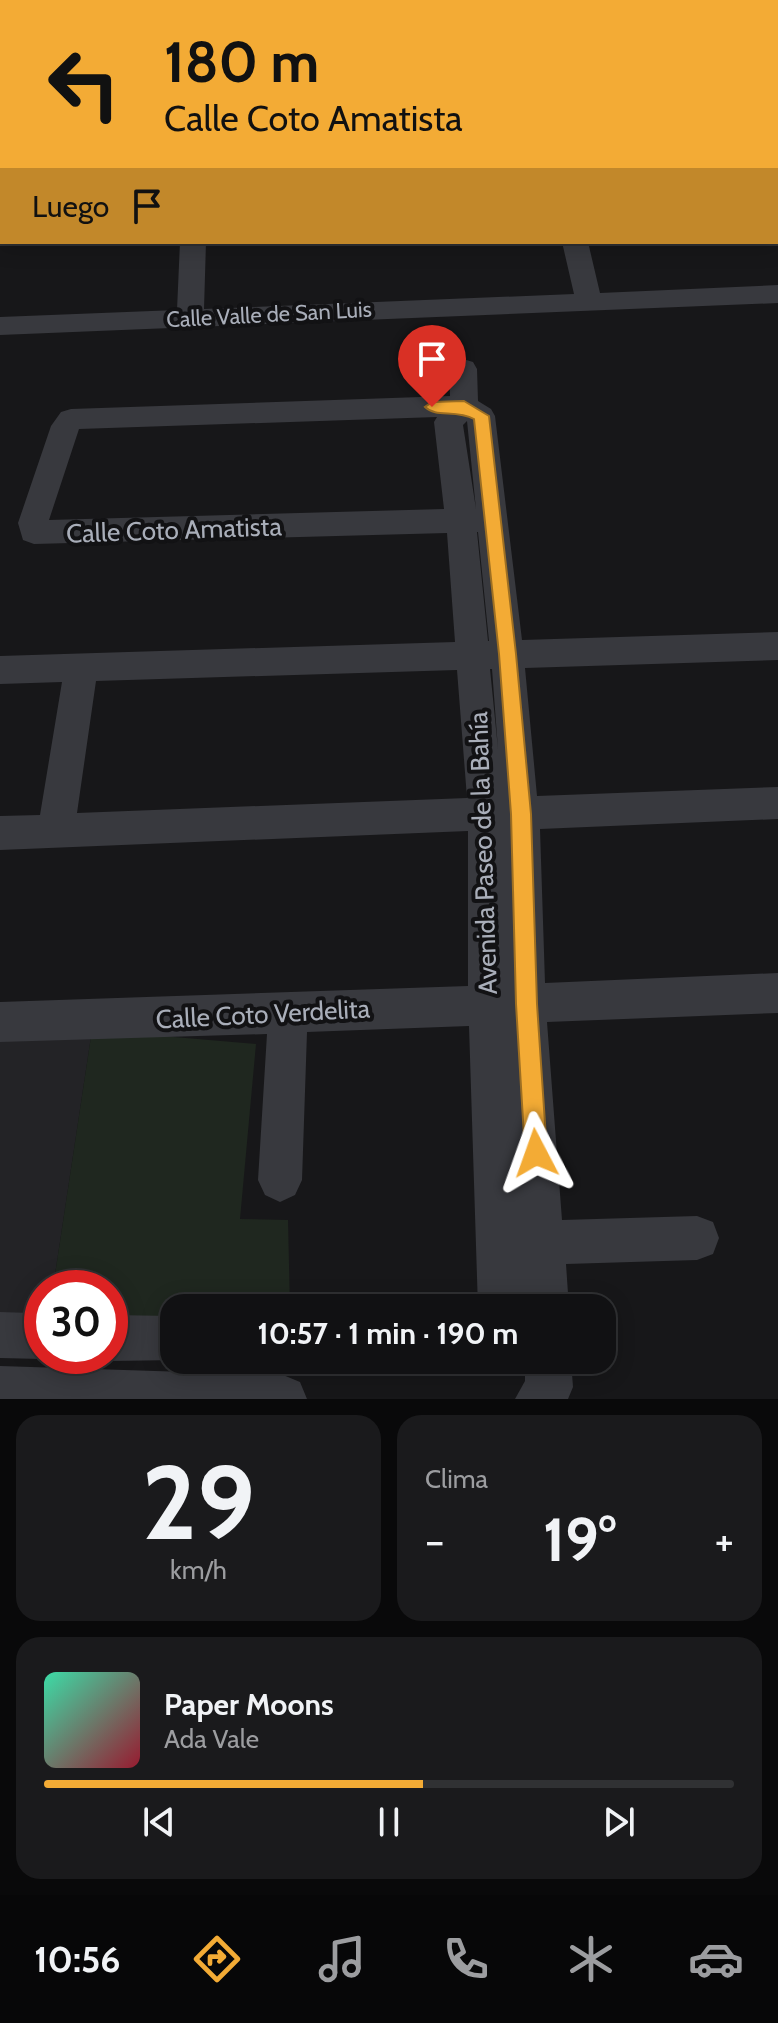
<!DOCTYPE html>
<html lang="es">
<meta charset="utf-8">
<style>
:root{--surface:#111113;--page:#1a1a1c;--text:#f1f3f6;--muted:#9c9da0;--line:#303133;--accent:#f3ab35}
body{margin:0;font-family:Cabin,sans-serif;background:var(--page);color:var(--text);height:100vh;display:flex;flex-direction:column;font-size:30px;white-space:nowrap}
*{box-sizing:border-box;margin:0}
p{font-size:26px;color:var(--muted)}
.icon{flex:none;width:44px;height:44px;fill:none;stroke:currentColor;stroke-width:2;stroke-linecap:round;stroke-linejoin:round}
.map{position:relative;height:1399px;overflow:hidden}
.details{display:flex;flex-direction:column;gap:16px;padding:16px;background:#09090a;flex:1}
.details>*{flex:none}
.hud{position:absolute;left:0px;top:0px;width:778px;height:244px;box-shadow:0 4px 20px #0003,0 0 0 2px var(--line);background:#f3ab35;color:#111;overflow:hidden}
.speed{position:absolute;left:24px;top:1270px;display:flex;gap:16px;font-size:40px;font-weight:700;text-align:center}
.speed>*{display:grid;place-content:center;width:104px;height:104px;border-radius:50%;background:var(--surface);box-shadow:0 4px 20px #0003,0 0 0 2px var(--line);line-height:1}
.speed .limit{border:12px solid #d22;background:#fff;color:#111}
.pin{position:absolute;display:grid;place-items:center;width:68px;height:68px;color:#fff;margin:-82px -34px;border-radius:50% 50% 50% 0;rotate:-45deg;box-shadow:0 0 8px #0007}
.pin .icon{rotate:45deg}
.me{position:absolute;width:88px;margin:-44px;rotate:356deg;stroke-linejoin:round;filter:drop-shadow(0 0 6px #0008)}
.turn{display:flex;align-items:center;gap:28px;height:168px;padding:0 32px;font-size:36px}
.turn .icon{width:104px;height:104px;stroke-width:2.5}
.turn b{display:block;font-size:56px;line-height:68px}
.then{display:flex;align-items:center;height:76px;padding:0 32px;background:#0003;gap:16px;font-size:30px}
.big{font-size:60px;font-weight:700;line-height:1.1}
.details .card{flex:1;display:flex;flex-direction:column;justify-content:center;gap:12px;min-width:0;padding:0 28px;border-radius:24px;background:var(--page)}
.details .dial{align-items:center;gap:0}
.dial b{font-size:104px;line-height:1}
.song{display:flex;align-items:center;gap:24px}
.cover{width:96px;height:96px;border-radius:12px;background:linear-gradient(135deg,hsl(160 70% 55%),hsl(350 70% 35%))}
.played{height:8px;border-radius:4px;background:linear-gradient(90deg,var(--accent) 55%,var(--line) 55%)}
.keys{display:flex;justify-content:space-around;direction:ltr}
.heat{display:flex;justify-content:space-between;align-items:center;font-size:44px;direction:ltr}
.details .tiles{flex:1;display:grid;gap:16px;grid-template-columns:1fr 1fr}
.card:last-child{grid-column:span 2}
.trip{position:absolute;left:160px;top:1294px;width:456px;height:80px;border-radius:24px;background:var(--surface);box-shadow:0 4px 20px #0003,0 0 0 2px var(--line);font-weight:700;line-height:80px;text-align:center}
.dock{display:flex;height:128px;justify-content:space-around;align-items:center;background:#070708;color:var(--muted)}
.dock .icon{width:56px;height:56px}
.dock .active{color:var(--accent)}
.dock b{font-size:36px;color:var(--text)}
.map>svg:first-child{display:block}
.built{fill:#232326}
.green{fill:#1f271f}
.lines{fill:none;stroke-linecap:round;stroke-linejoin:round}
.minor{fill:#38393e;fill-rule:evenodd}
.route{fill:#f3ab35;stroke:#9e6f22;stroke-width:2}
.labels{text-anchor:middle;stroke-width:8;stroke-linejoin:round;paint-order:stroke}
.far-street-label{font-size:22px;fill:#a9aeb9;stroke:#121214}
.street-label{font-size:26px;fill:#a9aeb9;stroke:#121214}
</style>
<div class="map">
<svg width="778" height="1399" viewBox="0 0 778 1399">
<rect width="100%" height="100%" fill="#171719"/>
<path class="built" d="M92,1030L53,1288H42V1313L0,1312V1033Z"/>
<path class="green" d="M92,1030L256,1044L240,1219L288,1220L290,1308H174V1319L110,1316V1288H53Z"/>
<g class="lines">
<path class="minor" d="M176,0H256L175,2Z
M507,0H527V2H507Z
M0,2H3L2,14H0Z
M0,66H2V80H0Z
M776,111H778V125H776Z
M0,140H2V154H0Z
M776,192H778V206H776Z
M2,223V239L0,240V224Z
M180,242H206L204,309L574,294L562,242H588L600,293L778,285V303L0,335V317L177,310Z
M463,359L473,362L477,369L478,401L491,409L495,416L522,640L778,632V660L525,668L537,796L778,787V819L540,829L545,983L778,973V1013L547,1022L562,1220L697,1216L713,1222L719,1238L713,1254L697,1260L566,1264L569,1308H478L469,1026L307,1032L302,1180L295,1195L280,1202L265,1195L258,1180L267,1034L0,1042V1002L468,986V831L0,850V816L40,815L62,682L0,684V656L455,642L447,533L34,544L23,540L18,523L51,426L61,412L71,409L450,396L449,369L453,362ZM437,417L434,422L444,509L49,520L79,429ZM467,421L476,509L463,425ZM477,532H478L489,641H488ZM490,669H492L498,749ZM457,670L467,798L77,813L96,681Z
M0,1312L42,1313V1356H50L42,1359L0,1358Z
M110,1315L174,1316V1360H179L110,1361L98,1356H110Z
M525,1360H571L573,1387L568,1399H515L525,1381Z
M0,1366L283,1375L300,1382L307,1399H0Z"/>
</g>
<path class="route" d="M464,401L489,416L516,654L531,814L537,1004L547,1153L544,1161L536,1164L528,1161L525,1153L516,1004L511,814L499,654L474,419C456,409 436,418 425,407L432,402Z"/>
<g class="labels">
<g class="far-street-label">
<text transform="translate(269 314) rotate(-3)" y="8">Calle Valle de San Luis</text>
</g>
<g class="street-label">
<text transform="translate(174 530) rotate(-2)" y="9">Calle Coto Amatista</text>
<text transform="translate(483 853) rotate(-92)" y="9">Avenida Paseo de la Bahía</text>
<text transform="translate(263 1014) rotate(-3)" y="9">Calle Coto Verdelita</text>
</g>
</g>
</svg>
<div class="speed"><div class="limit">30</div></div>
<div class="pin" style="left:432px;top:407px;background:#d93025"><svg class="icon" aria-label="arrive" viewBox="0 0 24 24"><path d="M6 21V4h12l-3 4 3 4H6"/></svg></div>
<svg class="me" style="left:536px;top:1153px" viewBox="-20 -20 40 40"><path d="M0-17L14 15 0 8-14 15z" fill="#f3ab35" stroke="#fff" stroke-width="4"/></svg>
<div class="trip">10:57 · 1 min · 190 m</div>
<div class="hud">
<div class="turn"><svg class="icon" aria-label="left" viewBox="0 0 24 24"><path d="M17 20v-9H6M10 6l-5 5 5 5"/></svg><div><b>180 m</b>Calle Coto Amatista</div></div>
<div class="then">Luego<svg class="icon" aria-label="arrive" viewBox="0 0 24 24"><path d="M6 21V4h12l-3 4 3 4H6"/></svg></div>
</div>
</div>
<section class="details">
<div class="tiles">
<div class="card dial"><b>29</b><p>km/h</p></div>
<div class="card"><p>Clima</p>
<div class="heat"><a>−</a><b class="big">19°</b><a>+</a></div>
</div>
<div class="card">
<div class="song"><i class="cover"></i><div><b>Paper Moons</b><p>Ada Vale</p></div></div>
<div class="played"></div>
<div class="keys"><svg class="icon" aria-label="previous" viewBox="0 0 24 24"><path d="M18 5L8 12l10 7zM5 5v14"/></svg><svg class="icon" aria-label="pause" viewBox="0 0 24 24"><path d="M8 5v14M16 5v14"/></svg><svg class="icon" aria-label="next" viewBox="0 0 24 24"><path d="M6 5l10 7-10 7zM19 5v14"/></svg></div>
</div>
</div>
</section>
<nav class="dock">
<b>10:56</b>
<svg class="icon active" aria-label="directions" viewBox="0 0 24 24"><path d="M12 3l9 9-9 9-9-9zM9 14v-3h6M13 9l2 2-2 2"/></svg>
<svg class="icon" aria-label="music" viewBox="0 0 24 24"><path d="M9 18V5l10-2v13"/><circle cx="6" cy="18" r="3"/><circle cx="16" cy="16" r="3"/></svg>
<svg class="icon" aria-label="phone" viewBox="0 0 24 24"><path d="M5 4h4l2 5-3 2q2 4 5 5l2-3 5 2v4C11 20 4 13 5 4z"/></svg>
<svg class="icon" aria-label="climate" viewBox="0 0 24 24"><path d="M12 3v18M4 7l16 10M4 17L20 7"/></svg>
<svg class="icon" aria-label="car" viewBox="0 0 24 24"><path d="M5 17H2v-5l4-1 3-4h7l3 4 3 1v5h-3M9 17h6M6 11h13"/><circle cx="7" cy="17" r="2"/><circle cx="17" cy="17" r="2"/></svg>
</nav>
